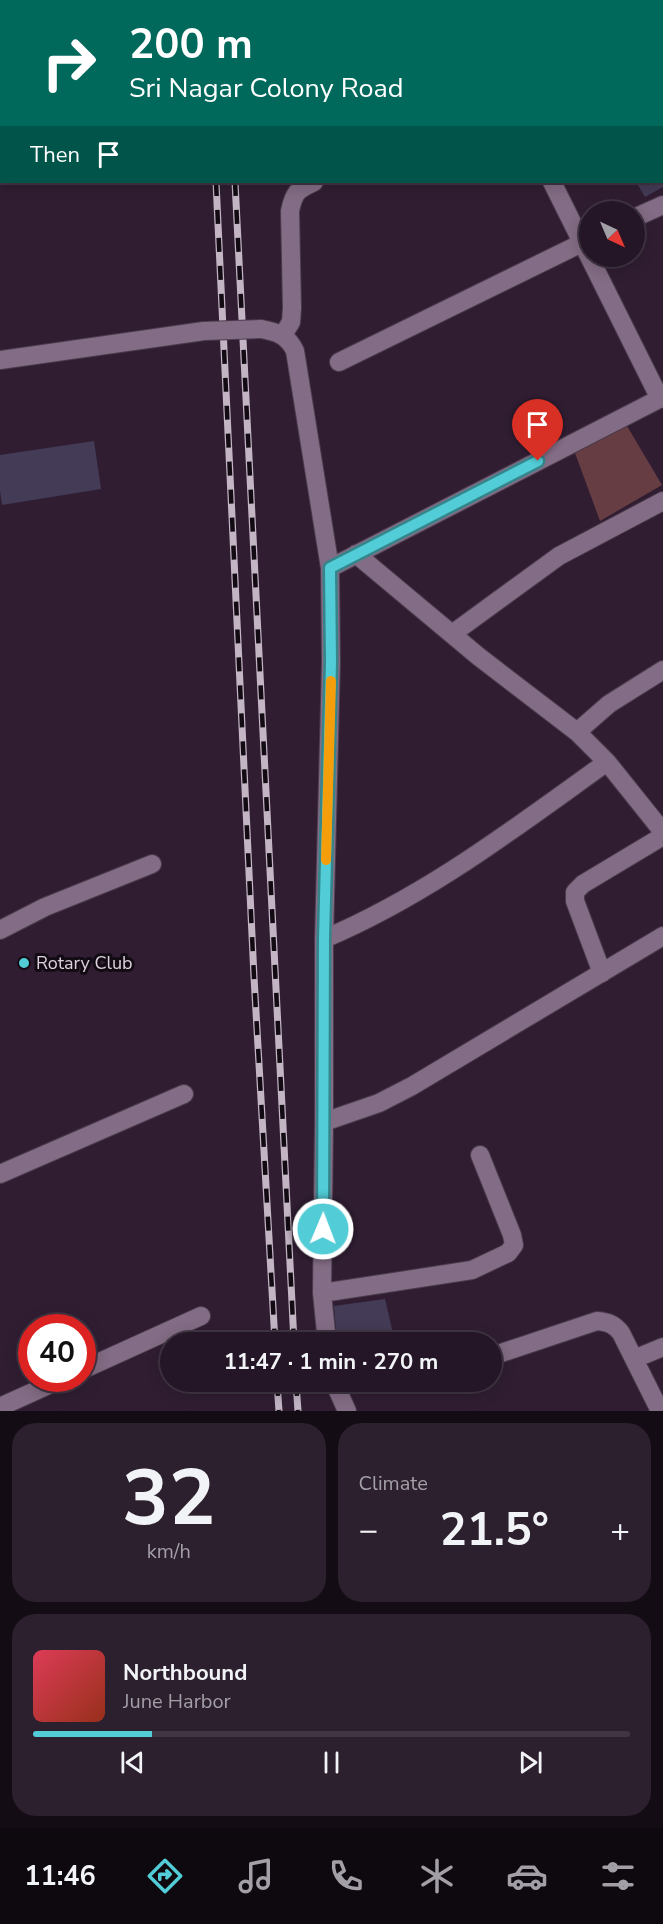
<!DOCTYPE html>
<meta charset="utf-8">
<style>
:root{--surface:#241626;--page:#2c1f2e;--text:#f1f3f6;--muted:#a39fa7;--line:#413543;--accent:#52ccd6}
body{margin:0;font-family:"Nunito Sans",sans-serif;background:var(--page);color:var(--text);height:100vh;display:flex;flex-direction:column;font-size:22px;white-space:nowrap}
*{box-sizing:border-box;margin:0}
p{font-size:20px;color:var(--muted)}
.icon{flex:none;width:33px;height:33px;fill:none;stroke:currentColor;stroke-width:2;stroke-linecap:round;stroke-linejoin:round}
.map{position:relative;height:1411px;overflow:hidden}
.panel{display:flex;flex-direction:column;gap:12px;padding:12px;background:#140c15;flex:1}
.panel>*{flex:none}
.banner{position:absolute;left:0px;top:0px;width:663px;height:183px;box-shadow:0 3px 15px #0003,0 0 0 2px var(--line);background:#00695c;color:#fff;overflow:hidden}
.needle{width:39px;rotate:136deg}
.controls{position:absolute;left:579px;top:201px;display:grid;gap:12px}
.controls a{display:grid;place-items:center;width:66px;height:66px;border-radius:50%;background:var(--surface);box-shadow:0 3px 15px #0003,0 0 0 2px var(--line);font-size:30px}
.speed{position:absolute;left:18px;top:1314px;display:flex;gap:12px;font-size:30px;font-weight:700;text-align:center}
.speed>*{display:grid;place-content:center;width:78px;height:78px;border-radius:50%;background:var(--surface);box-shadow:0 3px 15px #0003,0 0 0 2px var(--line);line-height:1}
.speed .limit{border:9px solid #d22;background:#fff;color:#111}
.pin{position:absolute;display:grid;place-items:center;width:51px;height:51px;color:#fff;margin:-62px -26px;border-radius:50% 50% 50% 0;rotate:-45deg;box-shadow:0 0 6px #0007}
.pin .icon{rotate:45deg}
.me{position:absolute;width:66px;margin:-33px;rotate:1deg;stroke-linejoin:round;filter:drop-shadow(0 0 4px #0008)}
.turn{display:flex;align-items:center;gap:21px;height:126px;padding:0 30px;font-size:27px}
.turn .icon{width:78px;height:78px;stroke-width:2.5}
.turn b{display:block;font-size:42px;line-height:51px}
.then{display:flex;align-items:center;height:57px;padding:0 30px;background:#0003;gap:12px;font-size:22px}
.big{font-size:45px;font-weight:700;line-height:1.1}
.panel .tile{flex:1;display:flex;flex-direction:column;justify-content:center;gap:9px;min-width:0;padding:0 21px;border-radius:24px;background:var(--page)}
.panel .dial{align-items:center;gap:0}
.dial b{font-size:78px;line-height:1}
.song{display:flex;align-items:center;gap:18px}
.cover{width:72px;height:72px;border-radius:9px;background:linear-gradient(135deg,hsl(350 70% 55%),hsl(10 70% 35%))}
.played{height:6px;border-radius:3px;background:linear-gradient(90deg,var(--accent) 20%,var(--line) 20%)}
.keys{display:flex;justify-content:space-around;direction:ltr}
.heat{display:flex;justify-content:space-between;align-items:center;font-size:33px;direction:ltr}
.panel .tiles{flex:1;display:grid;gap:12px;grid-template-columns:1fr 1fr}
.tile:last-child{grid-column:span 2}
.trip{position:absolute;left:160px;top:1332px;width:342px;height:60px;border-radius:30px;background:var(--surface);box-shadow:0 3px 15px #0003,0 0 0 2px var(--line);font-weight:700;line-height:60px;text-align:center}
.menu{display:flex;height:96px;justify-content:space-around;align-items:center;background:#0e090f;color:var(--muted)}
.menu .icon{width:42px;height:42px}
.menu .current{color:var(--accent)}
.menu b{font-size:27px;color:var(--text)}
.map>svg:first-child{display:block}
.green{fill:#663d42}
.building{fill:#443b56}
.lines{fill:none;stroke-linecap:round;stroke-linejoin:round}
.minor-casing{stroke:#4b3c4d;stroke-width:20}
.minor{stroke:#836c85;stroke-width:18}
.rail-casing{stroke:#c3b5c4;stroke-width:7}
.rail{stroke:#130b14;stroke-width:4.5;stroke-dasharray:14;stroke-linecap:butt}
.minor-bridge-casing{stroke:#4b3c4d;stroke-width:20;stroke-linecap:butt}
.minor-bridge{stroke:#836c85;stroke-width:18}
.route-casing{stroke:#35858b;stroke-width:15}
.route{stroke:#52ccd6;stroke-width:10}
.slow{stroke:#f59e0b;stroke-width:10}
.poi-dot{fill:#52ccd6;stroke:#130b14;stroke-width:2}
.labels{text-anchor:middle;stroke-width:6;stroke-linejoin:round;paint-order:stroke}
.poi-label{font-size:18px;fill:#ded1df;stroke:#130b14;text-anchor:start}
</style>
<div class="map">
<svg width="663" height="1411" viewBox="0 0 663 1411">
<rect width="100%" height="100%" fill="#301d32"/>
<path class="green" d="M627,426L662,485L600,521L575,453Z"/>
<path class="building" d="M636,182H663V187L645,197Z
M94,441L101,489L2,505L0,491V455Z
M385,1299L395,1342H337L334,1306Z"/>
<g class="lines">
<defs>
<path id="minor" d="M460,0L461,2
M552,182L660,399
M634,218L663,205
M261,329C278,332 288,336 295,351L330,568L331,662L324,939V1122L322,1293L327,1342
M283,335L291,322L292,308L290,211C294,192 297,190 314,182
M0,360L204,331
M339,362L590,239
M356,554L478,656L577,732L607,762L663,832
M330,568L663,397
M452,634L559,556L663,501
M577,732L609,704L663,670
M0,930L45,907L152,864
M324,939C428,895 516,827 607,762
M602,973L575,901V892L583,884L663,836
M324,1122L379,1103L412,1086L663,936
M0,1174L184,1094
M322,1293L472,1270L508,1253L514,1245L512,1235L480,1155
M492,1356L597,1321C608,1322 614,1324 621,1333L660,1411
M634,1359L663,1347
M82,1370L201,1316
M334,1382L347,1411
M0,1407L64,1378"/>
</defs>
<use href="#minor" class="minor-casing"/>
<use href="#minor" class="minor"/>
<defs>
<path id="rail" d="M195,0V2
M213,0V2
M216,182L254,977L275,1342
M235,182L294,1342
M277,1382L279,1411
M296,1382L298,1411"/>
</defs>
<use href="#rail" class="rail-casing"/>
<use href="#rail" class="rail"/>
<defs>
<path id="minor-bridge" d="M204,331L261,329"/>
</defs>
<use href="#minor-bridge" class="minor-bridge-casing"/>
<use href="#minor-bridge" class="minor-bridge"/>
</g>
<g class="lines">
<defs>
<path id="route" d="M323,1229L324,939L331,662L330,568L538,461"/>
</defs>
<use href="#route" class="route-casing"/>
<use href="#route" class="route"/>
<path class="slow" d="M326,860L331,681"/>
</g>
<circle class="poi-dot" cx="24" cy="963" r="6"/>
<g class="labels">
<g class="poi-label">
<text x="36" y="969">Rotary Club</text>
</g>
</g>
</svg>
<div class="controls">
<a><svg class="needle" viewBox="-14 -14 28 28"><path d="M0-13l5 13h-10z" fill="#e53935"/><path d="M0 13l5-13h-10z" fill="#a39fa7"/></svg></a>
</div>
<div class="speed"><div class="limit">40</div></div>
<div class="pin" style="left:538px;top:461px;background:#d93025"><svg class="icon" aria-label="arrive" viewBox="0 0 24 24"><path d="M6 21V4h12l-3 4 3 4H6"/></svg></div>
<svg class="me" style="left:323px;top:1229px" viewBox="-20 -20 40 40"><circle r="17" fill="#52ccd6" stroke="#fff" stroke-width="3"/><path d="M0-11L8 9 0 5-8 9z" fill="#fff"/></svg>
<div class="trip">11:47 · 1 min · 270 m</div>
<div class="banner">
<div class="turn"><svg class="icon" aria-label="right" viewBox="0 0 24 24"><path d="M7 20v-9h11M14 6l5 5-5 5"/></svg><div><b>200 m</b>Sri Nagar Colony Road</div></div>
<div class="then">Then<svg class="icon" aria-label="arrive" viewBox="0 0 24 24"><path d="M6 21V4h12l-3 4 3 4H6"/></svg></div>
</div>
</div>
<section class="panel">
<div class="tiles">
<div class="tile dial"><b>32</b><p>km/h</p></div>
<div class="tile"><p>Climate</p>
<div class="heat"><a>−</a><b class="big">21.5°</b><a>+</a></div>
</div>
<div class="tile">
<div class="song"><i class="cover"></i><div><b>Northbound</b><p>June Harbor</p></div></div>
<div class="played"></div>
<div class="keys"><svg class="icon" aria-label="previous" viewBox="0 0 24 24"><path d="M18 5L8 12l10 7zM5 5v14"/></svg><svg class="icon" aria-label="pause" viewBox="0 0 24 24"><path d="M8 5v14M16 5v14"/></svg><svg class="icon" aria-label="next" viewBox="0 0 24 24"><path d="M6 5l10 7-10 7zM19 5v14"/></svg></div>
</div>
</div>
</section>
<nav class="menu">
<b>11:46</b>
<svg class="icon current" aria-label="directions" viewBox="0 0 24 24"><path d="M12 3l9 9-9 9-9-9zM9 14v-3h6M13 9l2 2-2 2"/></svg>
<svg class="icon" aria-label="music" viewBox="0 0 24 24"><path d="M9 18V5l10-2v13"/><circle cx="6" cy="18" r="3"/><circle cx="16" cy="16" r="3"/></svg>
<svg class="icon" aria-label="phone" viewBox="0 0 24 24"><path d="M5 4h4l2 5-3 2q2 4 5 5l2-3 5 2v4C11 20 4 13 5 4z"/></svg>
<svg class="icon" aria-label="climate" viewBox="0 0 24 24"><path d="M12 3v18M4 7l16 10M4 17L20 7"/></svg>
<svg class="icon" aria-label="car" viewBox="0 0 24 24"><path d="M5 17H2v-5l4-1 3-4h7l3 4 3 1v5h-3M9 17h6M6 11h13"/><circle cx="7" cy="17" r="2"/><circle cx="17" cy="17" r="2"/></svg>
<svg class="icon" aria-label="filters" viewBox="0 0 24 24"><path d="M4 7h16M4 17h16"/><circle cx="9" cy="7" r="2"/><circle cx="15" cy="17" r="2"/></svg>
</nav>
